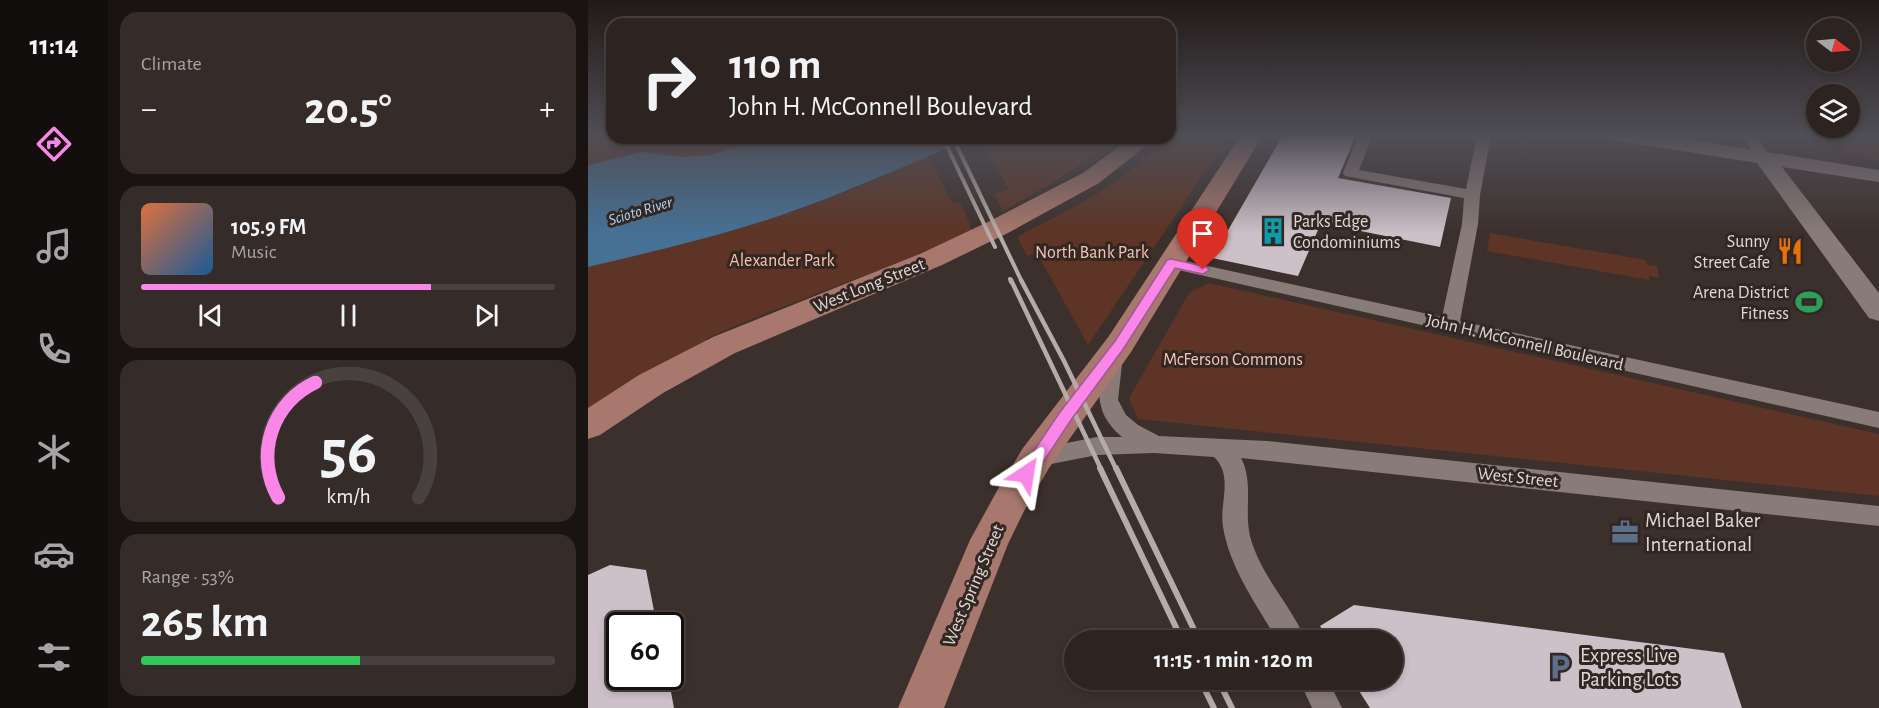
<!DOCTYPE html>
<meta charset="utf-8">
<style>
:root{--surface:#2d2421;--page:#352c2a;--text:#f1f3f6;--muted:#a7a4a5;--line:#48413f;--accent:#fa87e8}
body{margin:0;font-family:"Alegreya Sans",sans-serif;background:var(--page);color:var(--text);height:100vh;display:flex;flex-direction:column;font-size:22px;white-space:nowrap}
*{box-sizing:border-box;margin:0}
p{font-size:20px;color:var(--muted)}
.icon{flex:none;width:33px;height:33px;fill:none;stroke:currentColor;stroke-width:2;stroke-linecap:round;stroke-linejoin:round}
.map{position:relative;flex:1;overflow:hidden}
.drawer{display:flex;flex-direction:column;gap:12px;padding:12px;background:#191412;width:480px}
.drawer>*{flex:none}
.guide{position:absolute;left:18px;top:18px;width:570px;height:126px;border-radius:18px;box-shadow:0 3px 9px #0003,0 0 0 2px var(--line);background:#2d2421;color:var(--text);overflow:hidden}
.needle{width:39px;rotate:106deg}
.buttons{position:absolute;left:1218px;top:18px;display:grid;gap:12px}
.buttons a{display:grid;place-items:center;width:54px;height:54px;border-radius:50%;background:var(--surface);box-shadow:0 3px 9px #0003,0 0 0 2px var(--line);font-size:30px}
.speed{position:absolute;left:18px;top:612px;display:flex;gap:12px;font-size:30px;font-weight:700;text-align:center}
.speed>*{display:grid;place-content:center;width:78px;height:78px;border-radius:50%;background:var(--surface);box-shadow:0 3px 9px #0003,0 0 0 2px var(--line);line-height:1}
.speed .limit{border:3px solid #111;border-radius:9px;background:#fff;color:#111}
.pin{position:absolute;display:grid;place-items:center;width:51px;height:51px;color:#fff;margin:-62px -26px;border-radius:50% 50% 50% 0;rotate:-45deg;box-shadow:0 0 6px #0007}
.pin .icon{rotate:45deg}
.me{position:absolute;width:66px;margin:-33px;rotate:33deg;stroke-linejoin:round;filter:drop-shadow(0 0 4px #0008)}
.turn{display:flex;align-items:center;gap:21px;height:126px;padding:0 24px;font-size:27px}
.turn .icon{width:78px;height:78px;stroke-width:2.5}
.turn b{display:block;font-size:42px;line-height:51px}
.big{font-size:45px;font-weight:700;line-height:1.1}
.drawer .tile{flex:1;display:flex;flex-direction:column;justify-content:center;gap:9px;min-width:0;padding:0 21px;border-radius:18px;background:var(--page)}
.drawer .dial{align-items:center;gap:0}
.dial svg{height:156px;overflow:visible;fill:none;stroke:var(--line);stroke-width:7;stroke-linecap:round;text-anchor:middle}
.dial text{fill:var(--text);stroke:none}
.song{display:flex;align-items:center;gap:18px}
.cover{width:72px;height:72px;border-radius:9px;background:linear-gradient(135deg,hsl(20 70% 55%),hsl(210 70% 35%))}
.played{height:6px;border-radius:3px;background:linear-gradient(90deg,var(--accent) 70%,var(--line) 70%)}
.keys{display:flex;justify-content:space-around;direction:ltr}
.heat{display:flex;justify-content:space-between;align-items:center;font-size:33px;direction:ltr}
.charge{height:9px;border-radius:4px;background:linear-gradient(90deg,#34c759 53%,var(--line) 0)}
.trip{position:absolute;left:476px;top:630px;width:339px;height:60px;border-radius:30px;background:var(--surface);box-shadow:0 3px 9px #0003,0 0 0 2px var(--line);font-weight:700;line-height:60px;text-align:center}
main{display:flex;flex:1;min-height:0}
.tabs{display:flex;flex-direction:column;width:108px;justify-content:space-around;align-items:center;background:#120e0d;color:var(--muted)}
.tabs .icon{width:42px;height:42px}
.tabs .current{color:var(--accent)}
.tabs b{font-size:27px;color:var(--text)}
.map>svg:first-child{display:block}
.green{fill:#5d3425}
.water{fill:#467195}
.building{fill:#cdc0c8}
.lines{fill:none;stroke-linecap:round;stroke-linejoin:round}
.street{fill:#897b77;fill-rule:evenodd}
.secondary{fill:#897b77;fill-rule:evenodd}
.primary{fill:#a8776d;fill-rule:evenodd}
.rail-far2{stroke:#b5aca9;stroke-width:4}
.rail-far1{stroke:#b5aca9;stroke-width:4.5}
.rail{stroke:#b5aca9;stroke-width:6}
.route{fill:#fa87e8;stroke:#a25897;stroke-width:1.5}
.labels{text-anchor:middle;stroke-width:6;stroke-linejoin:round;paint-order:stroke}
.far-water-label{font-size:16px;font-style:italic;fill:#b2d9fb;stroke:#322723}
.poi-label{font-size:18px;fill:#e0d8d5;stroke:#322723;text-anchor:end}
.park-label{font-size:18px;fill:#f6c4b2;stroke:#322723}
.street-label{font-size:18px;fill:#e0d8d5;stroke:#322723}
.near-poi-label{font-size:21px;fill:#e0d8d5;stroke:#322723;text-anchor:start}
</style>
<main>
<nav class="tabs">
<b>11:14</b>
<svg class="icon current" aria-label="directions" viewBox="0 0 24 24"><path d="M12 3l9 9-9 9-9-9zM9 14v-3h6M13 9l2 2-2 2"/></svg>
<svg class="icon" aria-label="music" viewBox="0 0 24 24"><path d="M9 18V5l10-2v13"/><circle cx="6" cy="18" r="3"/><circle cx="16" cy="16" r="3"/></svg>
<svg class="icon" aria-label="phone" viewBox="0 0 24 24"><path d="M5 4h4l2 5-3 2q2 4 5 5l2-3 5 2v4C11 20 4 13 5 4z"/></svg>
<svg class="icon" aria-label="climate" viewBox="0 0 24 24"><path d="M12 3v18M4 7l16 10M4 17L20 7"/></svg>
<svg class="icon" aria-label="car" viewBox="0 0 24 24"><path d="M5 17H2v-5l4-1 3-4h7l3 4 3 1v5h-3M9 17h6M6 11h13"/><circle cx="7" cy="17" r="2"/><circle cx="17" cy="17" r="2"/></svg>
<svg class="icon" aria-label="filters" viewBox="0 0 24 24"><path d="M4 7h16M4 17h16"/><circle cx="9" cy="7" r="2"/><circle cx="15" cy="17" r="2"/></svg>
</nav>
<section class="drawer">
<div class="tile"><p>Climate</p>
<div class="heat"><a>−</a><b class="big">20.5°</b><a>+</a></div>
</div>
<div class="tile">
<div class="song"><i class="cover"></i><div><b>105.9 FM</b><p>Music</p></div></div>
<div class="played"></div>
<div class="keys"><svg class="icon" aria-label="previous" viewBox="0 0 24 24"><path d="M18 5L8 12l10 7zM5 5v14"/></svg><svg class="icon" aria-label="pause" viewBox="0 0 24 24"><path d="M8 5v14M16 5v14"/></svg><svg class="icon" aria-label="next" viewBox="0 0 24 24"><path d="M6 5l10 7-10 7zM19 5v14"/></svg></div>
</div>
<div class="tile dial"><svg viewBox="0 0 100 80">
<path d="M14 69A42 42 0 1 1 86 69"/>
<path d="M14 69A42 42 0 0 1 33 10" stroke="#fa87e8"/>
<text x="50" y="56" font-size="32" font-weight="700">56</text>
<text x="50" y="72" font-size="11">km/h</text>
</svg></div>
<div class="tile"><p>Range · 53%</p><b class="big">265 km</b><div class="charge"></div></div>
</section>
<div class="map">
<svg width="1291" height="708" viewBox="0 0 1291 708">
<rect width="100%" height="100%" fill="#3c302c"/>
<path class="green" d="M0,135H24V138H176L123,155L94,157L54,152L0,165Z
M582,135H642L500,345L449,253L439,256L429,237C470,215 513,195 550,165C559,157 566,146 575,138H582Z
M1210,135H1291V160L1260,155L1254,144L1240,142L1241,147L1222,145Z
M391,138H530L468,181L415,211L406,194L421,189Z
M340,155L364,203H373L384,230C298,272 205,299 118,339V342L0,412V267L213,209L280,183Z
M902,233L1058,260L1059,265L1069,266L1071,278L1061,276V280L899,251Z
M621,283L1291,434V496L550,419L541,398L601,293Z"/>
<path class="water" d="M176,138H386C328,160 274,186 216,207C146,233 72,250 0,267V165L54,152L94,157L123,155Z"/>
<path class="building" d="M695,135H768L750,178L863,198L852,247L733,223L710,276L624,258Z
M22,565L58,570L69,626H32V676H80L86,708H0V575Z
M766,605L1136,653L1154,708H782L764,680H804V640H741L732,626Z"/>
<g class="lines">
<path class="street" d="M771,135H785L771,170L878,189L889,135H903L892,195L890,224L872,321L1291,412V428L577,267L574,263L577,259L583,258L854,317L874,224L876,198L757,176L755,173Z
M1153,135H1167L1183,158L1181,161H1171Z
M525,348L532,350L535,355L530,400L538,415L550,425L571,436L679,441L1291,506V526L653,458C667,484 654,515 664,543C676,579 703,606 718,640H689C669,605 642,569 635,527C631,503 646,476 626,457L566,453L509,455L448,467L440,464L437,458L440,452L448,449L509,437H534C504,411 511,390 515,355L518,350Z
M711,680H740L754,708H724Z"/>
<path class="secondary" d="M1022,135H1072L1291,170V182L1194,167L1291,293V321L1281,318L1169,163L1032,141L1025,139Z"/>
<path class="primary" d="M653,135H675L543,352L461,468L436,511L420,544L356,708H310L382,540L410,489L435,448L521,336Z
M543,138H568L511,183L420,233L354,265L147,353L75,393L12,435L0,439V408L51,375L125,337L334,253L402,221L495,173Z"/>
<path class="rail-far2" d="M355,138L407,247
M365,138L434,282
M422,279L423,282"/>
<path class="rail-far1" d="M423,280L513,469
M433,280L476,361L528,469"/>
<path class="rail" d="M512,468L594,640
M528,468L611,640
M612,680L626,708
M630,680L644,708"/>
</g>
<linearGradient id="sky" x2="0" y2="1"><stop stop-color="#211a18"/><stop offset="0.58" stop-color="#504e56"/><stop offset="1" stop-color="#504e56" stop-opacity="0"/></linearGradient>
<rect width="1291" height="234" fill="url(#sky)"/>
<path class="route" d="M583,259L619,267L621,270L615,274L587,268L536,348L483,420L444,479L438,481L433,479L430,474L433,470L472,412L527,341L579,260Z"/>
<defs>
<symbol id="building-bare" viewBox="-9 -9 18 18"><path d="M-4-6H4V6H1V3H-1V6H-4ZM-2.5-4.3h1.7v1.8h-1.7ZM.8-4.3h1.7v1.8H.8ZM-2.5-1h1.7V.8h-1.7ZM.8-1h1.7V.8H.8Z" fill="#0f9aa8" stroke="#322723" stroke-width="2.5" paint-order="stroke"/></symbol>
<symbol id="restaurant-bare" viewBox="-9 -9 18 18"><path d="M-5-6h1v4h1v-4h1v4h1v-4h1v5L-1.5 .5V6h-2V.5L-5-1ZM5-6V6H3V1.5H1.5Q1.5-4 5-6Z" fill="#e8710a" stroke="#322723" stroke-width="2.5" paint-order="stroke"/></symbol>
<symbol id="stadium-bare" viewBox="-9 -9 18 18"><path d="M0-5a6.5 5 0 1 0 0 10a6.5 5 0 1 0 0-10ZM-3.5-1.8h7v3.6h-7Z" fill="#2e9e5b" stroke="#322723" stroke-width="2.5" paint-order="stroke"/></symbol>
<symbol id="office-bare" viewBox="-9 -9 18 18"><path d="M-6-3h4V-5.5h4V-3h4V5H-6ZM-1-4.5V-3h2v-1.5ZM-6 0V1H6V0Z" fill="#5c6f8a" stroke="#322723" stroke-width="2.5" paint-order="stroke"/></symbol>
<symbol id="parking-bare" viewBox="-9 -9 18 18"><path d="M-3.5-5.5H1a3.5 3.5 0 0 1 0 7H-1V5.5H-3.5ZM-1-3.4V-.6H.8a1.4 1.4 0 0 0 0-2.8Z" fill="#5c6f8a" stroke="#322723" stroke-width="2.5" paint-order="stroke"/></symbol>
</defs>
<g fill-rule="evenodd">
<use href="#building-bare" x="666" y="212" width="38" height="38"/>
<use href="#restaurant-bare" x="1183" y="232" width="38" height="38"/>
<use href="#stadium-bare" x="1202" y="283" width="38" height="38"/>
<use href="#office-bare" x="1018" y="513" width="38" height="38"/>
<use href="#parking-bare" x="953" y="648" width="38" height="38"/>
</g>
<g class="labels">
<g class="far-water-label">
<text transform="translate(52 210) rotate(-17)" y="6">Scioto River</text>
</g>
<g class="poi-label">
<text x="705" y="227" text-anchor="start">Parks Edge<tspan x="705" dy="21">Condominiums</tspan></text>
<text x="1182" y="247">Sunny<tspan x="1182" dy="21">Street Cafe</tspan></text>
<text x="1201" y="298">Arena District<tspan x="1201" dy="21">Fitness</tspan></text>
</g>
<g class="park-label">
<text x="504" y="258">North Bank Park</text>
<text x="194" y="266">Alexander Park</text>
<text x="645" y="365">McFerson Commons</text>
</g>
<g class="street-label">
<text transform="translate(281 285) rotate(-22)" y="6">West Long Street</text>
<text transform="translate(937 342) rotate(13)" y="6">John H. McConnell Boulevard</text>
<text transform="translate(930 477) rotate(6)" y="6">West Street</text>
<text transform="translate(385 585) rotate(-67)" y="6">West Spring Street</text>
</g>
<g class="near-poi-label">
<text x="1057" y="527">Michael Baker<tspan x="1057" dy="24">International</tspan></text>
<text x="992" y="662">Express Live<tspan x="992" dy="24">Parking Lots</tspan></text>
</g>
</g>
</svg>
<div class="buttons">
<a><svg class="needle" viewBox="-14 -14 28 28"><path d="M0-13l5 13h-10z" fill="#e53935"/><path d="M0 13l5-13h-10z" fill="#a7a4a5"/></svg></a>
<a><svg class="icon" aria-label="layers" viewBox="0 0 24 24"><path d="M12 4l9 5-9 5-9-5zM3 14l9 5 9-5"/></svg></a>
</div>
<div class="speed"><div class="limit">60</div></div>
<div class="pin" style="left:615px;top:270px;background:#d93025"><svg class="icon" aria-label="arrive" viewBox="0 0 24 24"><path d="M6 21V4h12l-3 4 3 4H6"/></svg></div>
<svg class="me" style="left:438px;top:474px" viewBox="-20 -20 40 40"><path d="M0-17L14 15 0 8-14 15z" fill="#fa87e8" stroke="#fff" stroke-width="4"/></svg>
<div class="trip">11:15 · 1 min · 120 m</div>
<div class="guide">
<div class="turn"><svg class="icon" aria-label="right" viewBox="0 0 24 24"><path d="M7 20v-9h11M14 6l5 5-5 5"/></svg><div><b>110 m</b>John H. McConnell Boulevard</div></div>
</div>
</div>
</main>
